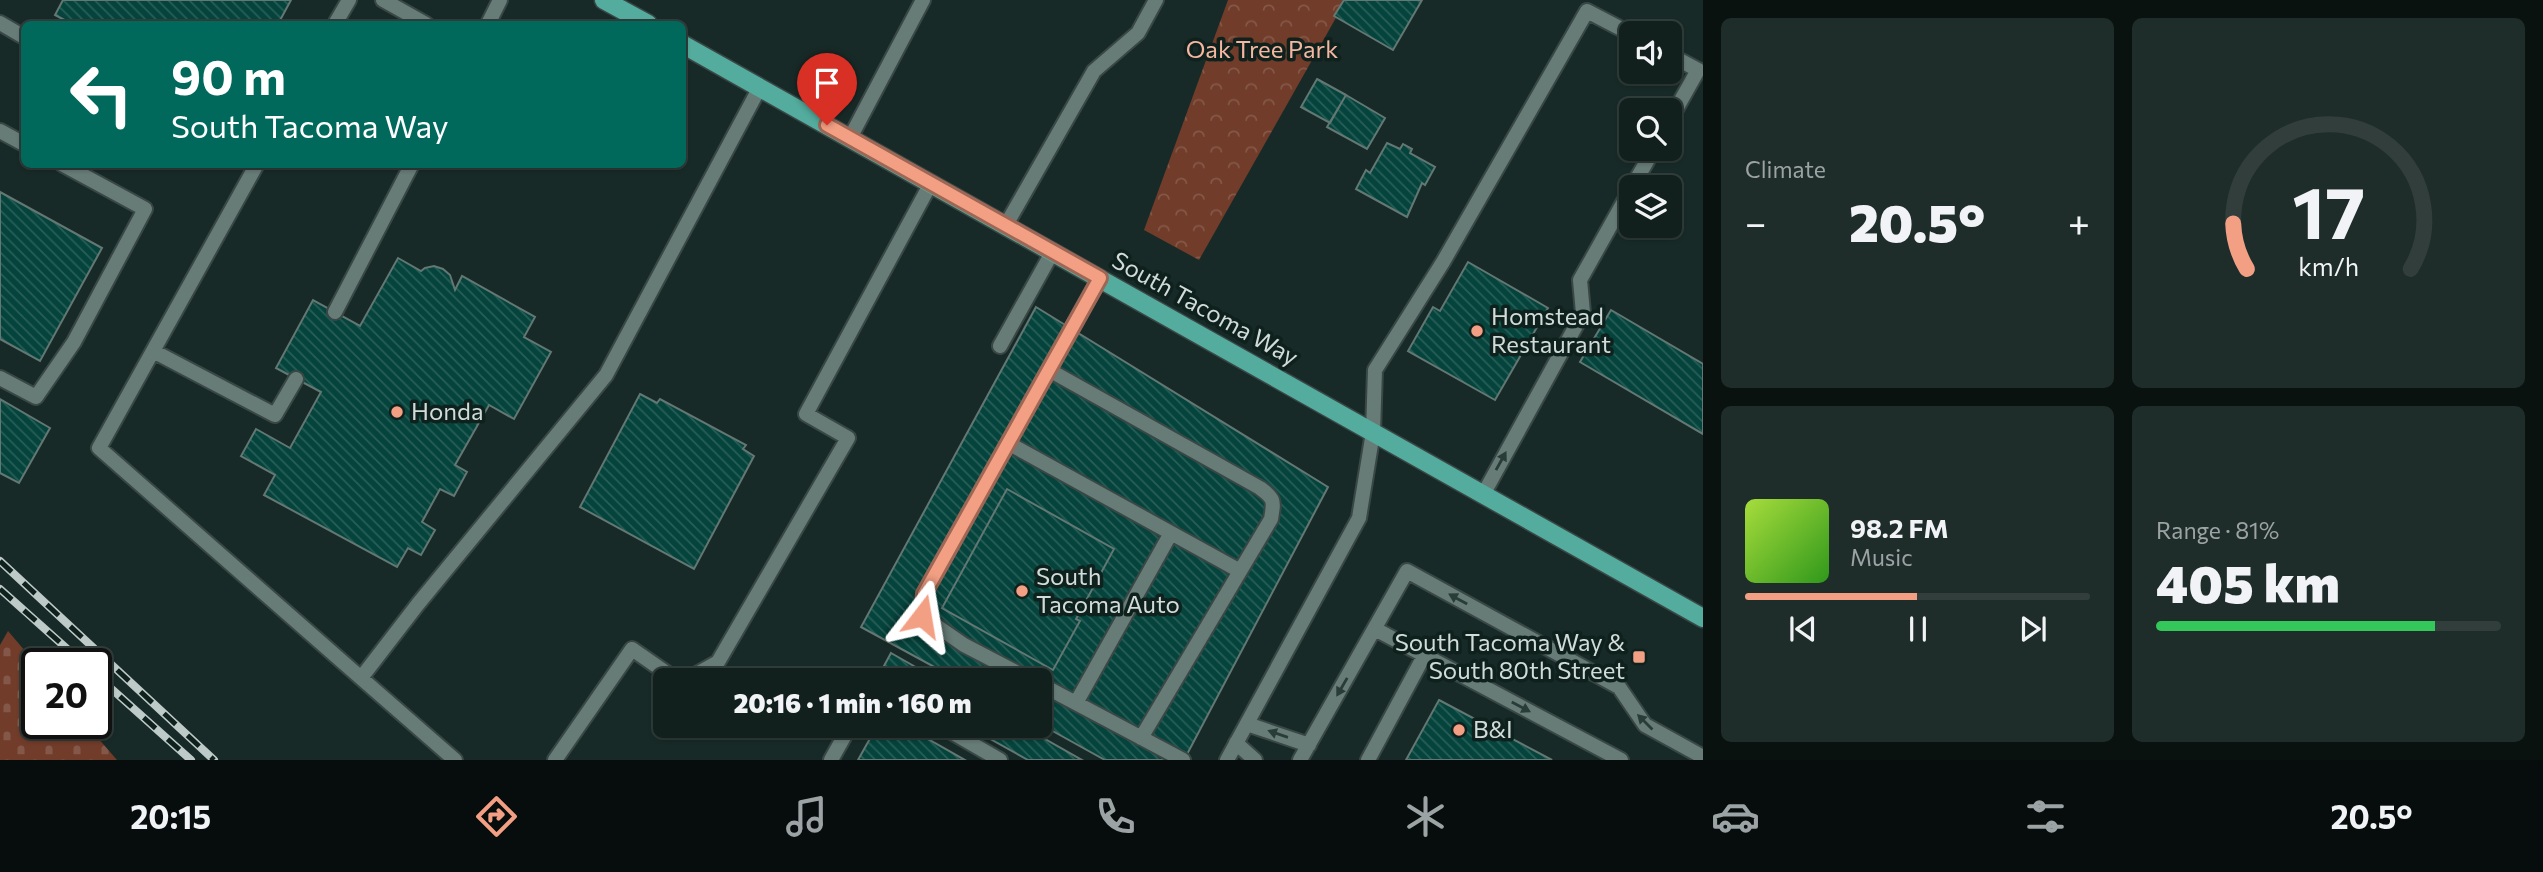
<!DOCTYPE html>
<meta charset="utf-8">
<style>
:root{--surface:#12201d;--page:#1f2d2a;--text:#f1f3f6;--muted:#9ca3a4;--line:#313e3b;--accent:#f39f83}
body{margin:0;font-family:Commissioner,sans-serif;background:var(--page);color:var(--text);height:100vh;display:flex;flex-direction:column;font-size:26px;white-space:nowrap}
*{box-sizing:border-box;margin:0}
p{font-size:23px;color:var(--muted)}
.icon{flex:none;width:38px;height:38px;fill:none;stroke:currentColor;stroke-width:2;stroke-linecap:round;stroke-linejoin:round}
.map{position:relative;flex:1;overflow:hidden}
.drawer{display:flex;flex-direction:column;gap:18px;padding:18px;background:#0a1210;width:840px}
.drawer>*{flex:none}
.top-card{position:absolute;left:21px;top:21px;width:665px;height:147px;border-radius:10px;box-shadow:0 2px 5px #0004,0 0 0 2px var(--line);background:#00695c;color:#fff;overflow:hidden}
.tools{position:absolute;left:1619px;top:21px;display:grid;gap:14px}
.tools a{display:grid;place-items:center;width:63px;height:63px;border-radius:10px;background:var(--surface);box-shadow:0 2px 5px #0004,0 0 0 2px var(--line);font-size:35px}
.speed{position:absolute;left:21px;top:648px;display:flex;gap:14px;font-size:35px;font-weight:700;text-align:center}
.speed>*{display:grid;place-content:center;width:91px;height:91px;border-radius:50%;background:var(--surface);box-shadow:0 2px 5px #0004,0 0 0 2px var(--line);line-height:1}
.speed .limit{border:4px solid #111;border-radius:10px;background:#fff;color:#111}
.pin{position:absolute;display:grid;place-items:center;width:60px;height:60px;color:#fff;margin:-72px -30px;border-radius:50% 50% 50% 0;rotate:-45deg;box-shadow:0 0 7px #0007}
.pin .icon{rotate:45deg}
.me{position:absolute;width:77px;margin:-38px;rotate:14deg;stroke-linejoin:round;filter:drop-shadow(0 0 5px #0008)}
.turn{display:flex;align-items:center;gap:24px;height:147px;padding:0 35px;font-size:32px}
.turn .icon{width:91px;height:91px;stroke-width:2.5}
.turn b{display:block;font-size:49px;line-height:60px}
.big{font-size:52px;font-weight:800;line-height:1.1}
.drawer .tile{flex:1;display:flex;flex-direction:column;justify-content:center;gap:10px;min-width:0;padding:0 24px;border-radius:10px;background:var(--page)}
.drawer .dial{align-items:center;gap:0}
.dial svg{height:182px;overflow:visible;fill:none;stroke:var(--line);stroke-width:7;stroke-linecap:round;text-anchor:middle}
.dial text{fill:var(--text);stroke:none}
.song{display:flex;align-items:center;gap:21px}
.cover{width:84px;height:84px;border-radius:10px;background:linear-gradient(135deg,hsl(80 70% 55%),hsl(110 70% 35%))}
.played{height:7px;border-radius:4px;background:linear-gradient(90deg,var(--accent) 50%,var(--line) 50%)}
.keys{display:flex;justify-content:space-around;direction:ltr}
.heat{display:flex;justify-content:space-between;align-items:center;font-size:38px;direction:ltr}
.charge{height:10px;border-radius:5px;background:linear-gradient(90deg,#34c759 81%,var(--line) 0)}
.drawer .tiles{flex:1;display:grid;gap:18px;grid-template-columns:repeat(2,1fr)}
.trip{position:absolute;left:653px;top:668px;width:399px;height:70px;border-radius:10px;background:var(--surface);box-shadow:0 2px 5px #0004,0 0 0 2px var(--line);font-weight:800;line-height:70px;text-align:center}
.tab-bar{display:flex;height:112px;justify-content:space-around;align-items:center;background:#070d0c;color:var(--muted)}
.tab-bar .icon{width:49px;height:49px}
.tab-bar .active{color:var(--accent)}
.tab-bar b{font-size:32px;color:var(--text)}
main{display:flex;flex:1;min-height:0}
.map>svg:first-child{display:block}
.cemetery{fill:url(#cemetery-stones)}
.park{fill:url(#park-crowns)}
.building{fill:url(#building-back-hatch);stroke:#637773;stroke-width:2}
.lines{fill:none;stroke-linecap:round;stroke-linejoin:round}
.service-casing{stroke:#394745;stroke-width:18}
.minor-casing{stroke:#394745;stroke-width:18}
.primary-casing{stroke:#394745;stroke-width:21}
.service{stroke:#677c77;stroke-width:14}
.minor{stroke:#677c77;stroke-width:14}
.primary{stroke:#53ac9d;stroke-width:18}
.rail-casing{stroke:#becac8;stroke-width:8}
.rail{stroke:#0f211d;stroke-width:5;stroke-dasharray:16;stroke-linecap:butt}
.oneway{fill:#293c38}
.route-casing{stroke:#9e6755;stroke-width:18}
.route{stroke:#f39f83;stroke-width:12}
.poi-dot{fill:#f39f83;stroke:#0f211d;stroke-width:2.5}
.labels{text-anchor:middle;stroke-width:7;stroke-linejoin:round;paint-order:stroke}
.park-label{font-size:24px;fill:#f6b7a2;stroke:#0f211d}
.street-label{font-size:24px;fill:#d1dcda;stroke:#0f211d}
.poi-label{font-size:24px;fill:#d1dcda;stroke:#0f211d;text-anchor:start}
</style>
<main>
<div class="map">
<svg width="1703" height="760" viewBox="0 0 1703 760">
<defs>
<pattern id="cemetery-stones" width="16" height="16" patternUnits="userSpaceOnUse" patternTransform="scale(1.75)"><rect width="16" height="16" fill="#713c2a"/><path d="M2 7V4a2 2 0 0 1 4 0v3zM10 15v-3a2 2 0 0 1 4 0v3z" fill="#845848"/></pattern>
<pattern id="park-crowns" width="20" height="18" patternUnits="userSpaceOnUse" patternTransform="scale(1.75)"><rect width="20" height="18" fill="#713c2a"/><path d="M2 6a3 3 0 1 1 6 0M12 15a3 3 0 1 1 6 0" fill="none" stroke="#845848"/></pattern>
<pattern id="building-back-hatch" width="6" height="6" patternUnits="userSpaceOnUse" patternTransform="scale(1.75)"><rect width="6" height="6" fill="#04443c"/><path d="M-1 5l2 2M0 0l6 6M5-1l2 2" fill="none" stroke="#285e58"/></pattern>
</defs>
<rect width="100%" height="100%" fill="#182a27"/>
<path class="cemetery" d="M8,631L37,665V723H85L117,760H0V645Z"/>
<path class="park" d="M1228,0H1346L1199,260L1144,230Z"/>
<path class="building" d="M63,0H291L278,24H72L55,15Z
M1344,0H1422L1393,50L1334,16Z
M1317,79L1346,95L1330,123L1301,107Z
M1346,95L1385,118L1367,149L1327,127Z
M1387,143L1400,149L1403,144L1412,149L1410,153L1435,167L1425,185L1422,183L1407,217L1356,189L1366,170L1370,173Z
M0,192L102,248L40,361L0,339Z
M398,258L421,271L425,268L434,266L443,269L450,275L455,290L462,276L535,317L524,337L551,352L514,419L489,405L455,465L467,472L454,496L440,489L422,522L435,530L421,555L408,548L397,567L264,495L275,475L241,456L256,429L290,448L321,392L276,368L313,300L360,326Z
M1468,262L1548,308L1495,400L1408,351L1433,307L1440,311Z
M1036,307L1328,487L1184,760H1105L1040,724V681H960L861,627Z
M1611,310L1703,364V434L1580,362Z
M640,394L657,403L660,399L746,445L743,449L754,456L694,569L580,507Z
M0,399L50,428L19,483L0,473Z
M1007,489L1114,549L1076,619L1080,621L1053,670L942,608Z
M891,653L940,681H885L878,677Z
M1439,700L1552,760H1406Z
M877,726H905L965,760H858Z
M967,726H1022L1082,760H1028Z"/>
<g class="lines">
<defs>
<path id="service" d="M383,0L426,24
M0,23L24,37
M335,24L349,0
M488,24L500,0
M1670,55L1698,70L1670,120
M0,131L24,144
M850,138L923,0
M257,164L99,448L361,678L418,604L606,375L760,87
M1632,187L1654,149
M1006,225L1094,71L1138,33L1156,0
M335,312L412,164
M1000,346L1053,251
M153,351L275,415L296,379
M1049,370L1260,488C1275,499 1274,501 1271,519L1141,738
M0,378L36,397L74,342L145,209L62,164
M1373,432L1375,370L1443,262L1587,11L1631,34
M1008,443L1240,571
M1484,493L1583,313L1580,280L1631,189
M1375,629L1621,760
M361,678L455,760
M684,681L718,662L848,438L806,414L931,183
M1033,681L964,645L922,616L924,594L1100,278
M1040,684L1183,760
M1076,703L1171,533
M1247,724L1309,745
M941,726L1000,760
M1236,743L1255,760
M555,760L632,649L678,681
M831,760L850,726
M1300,760L1407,571L1619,687L1645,725L1703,757
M1368,760L1424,656"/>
<path id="minor" d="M1227,760L1359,518L1373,432"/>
<path id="primary" d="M604,0L648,24
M682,44L1703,618"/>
</defs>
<use href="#service" class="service-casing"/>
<use href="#minor" class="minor-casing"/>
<use href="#primary" class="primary-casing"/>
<use href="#service" class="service"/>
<use href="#minor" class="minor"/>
<use href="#primary" class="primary"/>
<defs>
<path id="rail" d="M0,561L214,760
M0,589L83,663
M96,675L191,760"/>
</defs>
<use href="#rail" class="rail-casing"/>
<use href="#rail" class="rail"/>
</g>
<defs><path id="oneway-solid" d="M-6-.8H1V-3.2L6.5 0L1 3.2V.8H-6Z" transform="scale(1.75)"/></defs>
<g class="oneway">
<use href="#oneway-solid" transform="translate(1501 461) rotate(-61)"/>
<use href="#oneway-solid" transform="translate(1458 599) rotate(-151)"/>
<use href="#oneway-solid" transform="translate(1342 687) rotate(120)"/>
<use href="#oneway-solid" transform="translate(1521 707) rotate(28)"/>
<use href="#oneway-solid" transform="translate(1645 722) rotate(-135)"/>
<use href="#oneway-solid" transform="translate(1278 734) rotate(-161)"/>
</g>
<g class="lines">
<defs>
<path id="route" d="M827,125L1100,278L924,594L922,616"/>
</defs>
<use href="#route" class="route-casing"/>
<use href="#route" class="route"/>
</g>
<g class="poi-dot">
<circle cx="1477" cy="331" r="7"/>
<circle cx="397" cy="412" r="7"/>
<circle cx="1022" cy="591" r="7"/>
<rect x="1632" y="650" width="14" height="14" rx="3.5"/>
<circle cx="1459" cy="730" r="7"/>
</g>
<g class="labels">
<g class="park-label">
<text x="1262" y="58">Oak Tree Park</text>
</g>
<g class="street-label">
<text transform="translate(1205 309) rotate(29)" y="8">South Tacoma Way</text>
</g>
<g class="poi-label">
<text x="1491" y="325">Homstead<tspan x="1491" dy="28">Restaurant</tspan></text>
<text x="411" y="420">Honda</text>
<text x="1036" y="585">South<tspan x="1036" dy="28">Tacoma Auto</tspan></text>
<text x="1625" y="651" text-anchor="end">South Tacoma Way &amp;<tspan x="1625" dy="28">South 80th Street</tspan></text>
<text x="1473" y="738">B&amp;I</text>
</g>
</g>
</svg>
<div class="tools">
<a><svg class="icon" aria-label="sound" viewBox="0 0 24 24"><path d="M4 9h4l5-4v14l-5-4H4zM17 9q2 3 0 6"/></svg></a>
<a><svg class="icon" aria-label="search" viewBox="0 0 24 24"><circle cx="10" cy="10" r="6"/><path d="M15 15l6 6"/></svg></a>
<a><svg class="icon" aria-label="layers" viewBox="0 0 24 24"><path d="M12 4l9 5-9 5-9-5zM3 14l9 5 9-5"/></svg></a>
</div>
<div class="speed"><div class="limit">20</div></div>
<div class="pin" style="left:827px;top:125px;background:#d93025"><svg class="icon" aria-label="arrive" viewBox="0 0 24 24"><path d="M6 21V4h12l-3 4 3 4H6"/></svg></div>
<svg class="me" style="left:922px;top:616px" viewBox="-20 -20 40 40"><path d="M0-17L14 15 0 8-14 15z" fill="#f39f83" stroke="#fff" stroke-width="4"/></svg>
<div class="trip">20:16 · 1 min · 160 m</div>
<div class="top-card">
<div class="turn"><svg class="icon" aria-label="left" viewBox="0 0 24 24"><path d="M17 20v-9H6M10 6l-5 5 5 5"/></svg><div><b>90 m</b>South Tacoma Way</div></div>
</div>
</div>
<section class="drawer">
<div class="tiles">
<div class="tile"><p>Climate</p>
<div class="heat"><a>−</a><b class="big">20.5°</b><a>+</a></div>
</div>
<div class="tile dial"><svg viewBox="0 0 100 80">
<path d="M14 69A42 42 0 1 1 86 69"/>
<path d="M14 69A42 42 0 0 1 8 49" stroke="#f39f83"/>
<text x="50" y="56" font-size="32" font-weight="700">17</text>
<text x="50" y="72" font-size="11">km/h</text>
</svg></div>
<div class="tile">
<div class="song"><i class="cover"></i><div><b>98.2 FM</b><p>Music</p></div></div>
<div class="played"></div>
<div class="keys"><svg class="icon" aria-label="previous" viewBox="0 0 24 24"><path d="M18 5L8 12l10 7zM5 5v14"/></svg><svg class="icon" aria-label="pause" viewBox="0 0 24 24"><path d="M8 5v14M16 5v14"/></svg><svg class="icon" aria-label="next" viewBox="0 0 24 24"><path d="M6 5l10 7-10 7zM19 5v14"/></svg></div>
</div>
<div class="tile"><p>Range · 81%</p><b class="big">405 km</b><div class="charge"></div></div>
</div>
</section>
</main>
<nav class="tab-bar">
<b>20:15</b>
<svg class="icon active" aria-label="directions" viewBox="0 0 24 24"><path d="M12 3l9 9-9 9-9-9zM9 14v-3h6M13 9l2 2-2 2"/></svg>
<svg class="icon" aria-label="music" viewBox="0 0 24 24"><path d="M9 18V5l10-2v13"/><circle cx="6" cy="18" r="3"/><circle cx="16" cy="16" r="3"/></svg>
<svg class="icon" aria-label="phone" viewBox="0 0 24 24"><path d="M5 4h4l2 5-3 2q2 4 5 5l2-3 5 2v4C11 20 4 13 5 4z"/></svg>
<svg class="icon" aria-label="climate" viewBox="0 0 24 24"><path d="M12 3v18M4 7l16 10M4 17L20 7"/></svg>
<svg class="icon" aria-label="car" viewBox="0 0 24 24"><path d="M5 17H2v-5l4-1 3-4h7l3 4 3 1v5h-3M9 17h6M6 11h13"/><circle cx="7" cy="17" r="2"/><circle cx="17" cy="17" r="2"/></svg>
<svg class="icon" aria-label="filters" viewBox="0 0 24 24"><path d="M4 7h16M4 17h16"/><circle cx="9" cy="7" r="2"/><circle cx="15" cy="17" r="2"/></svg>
<b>20.5°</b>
</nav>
